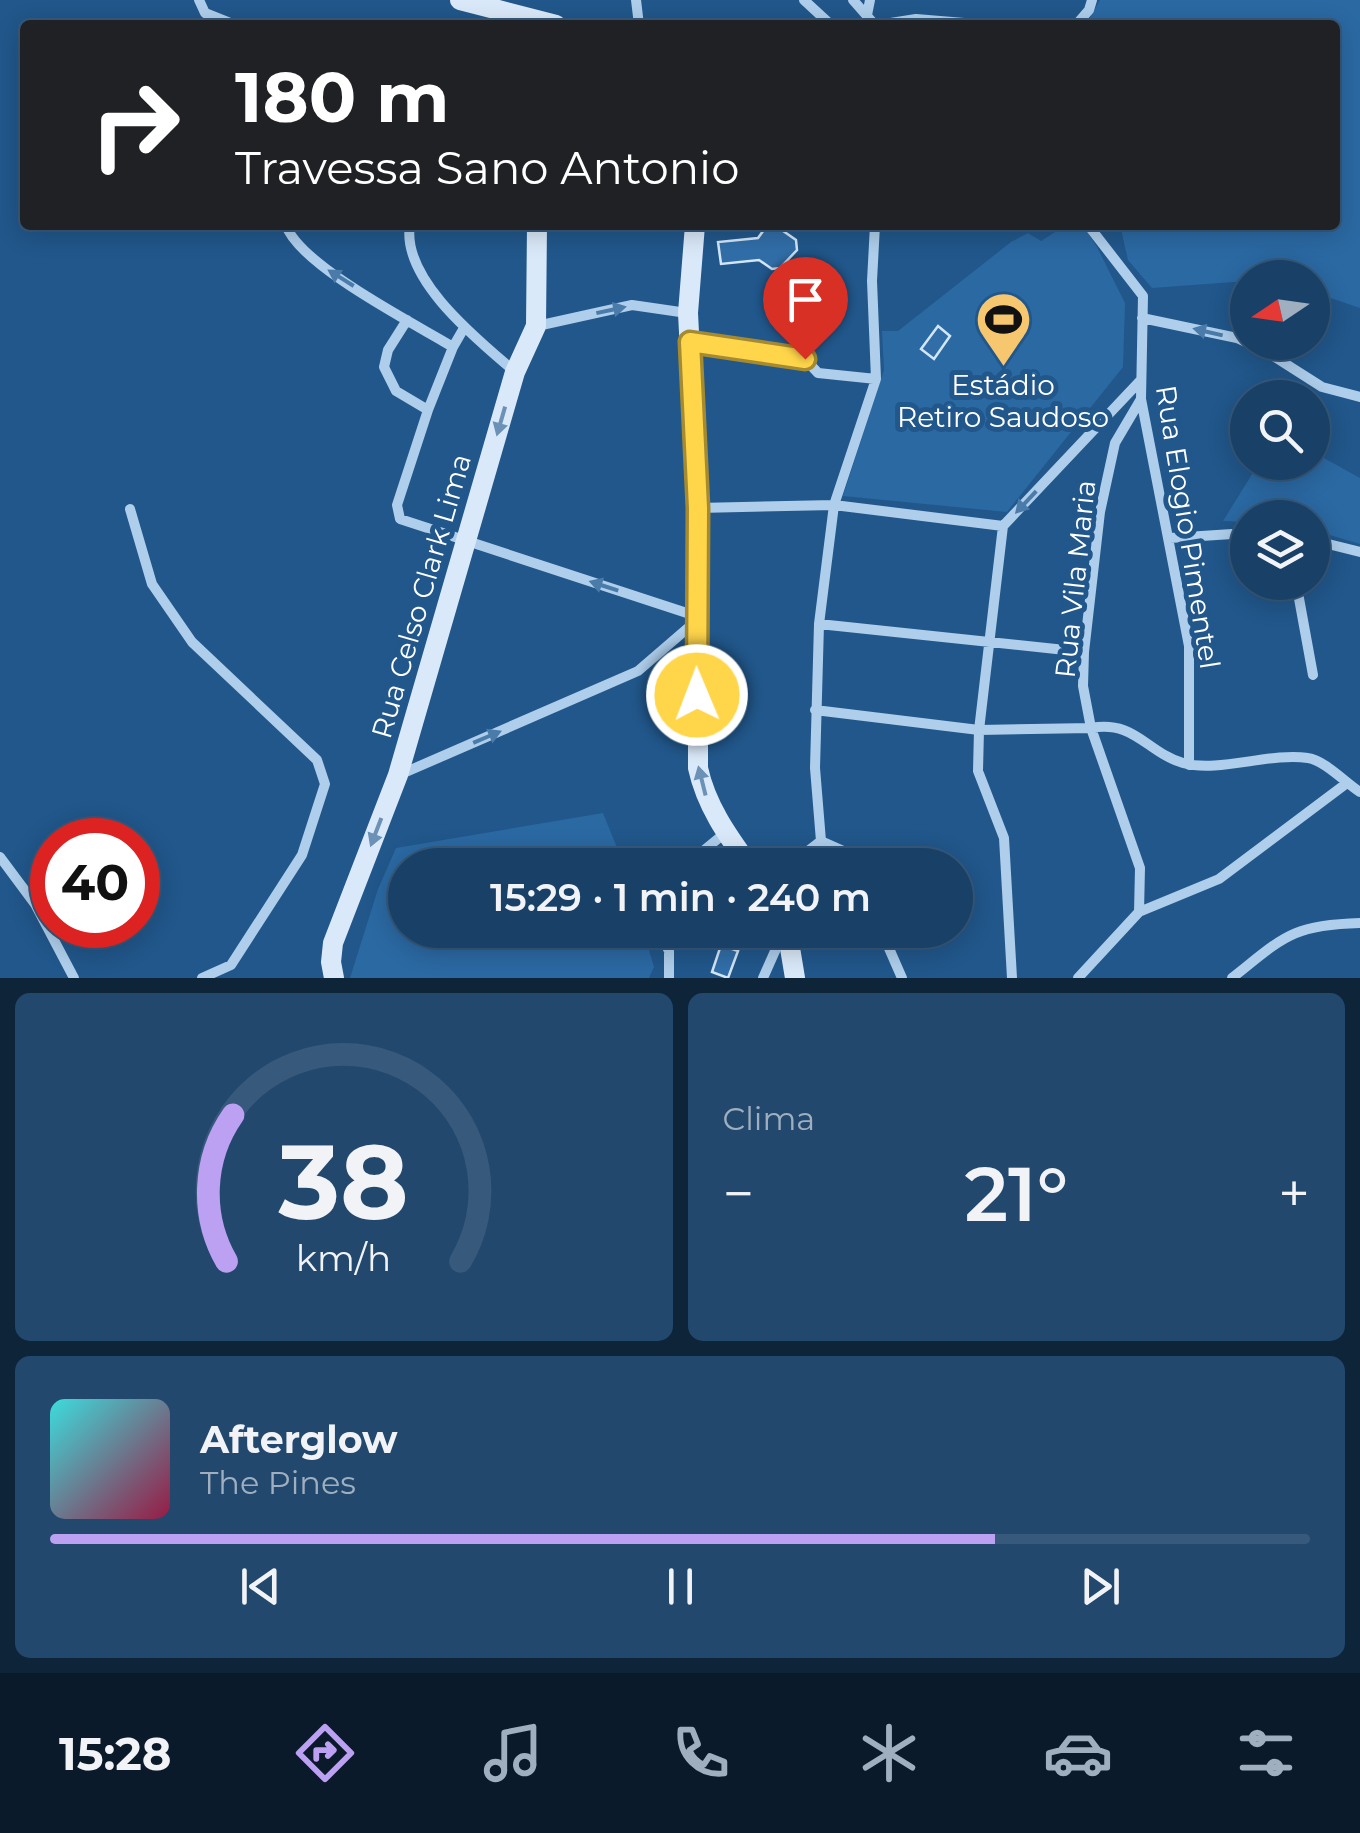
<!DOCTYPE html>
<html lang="pt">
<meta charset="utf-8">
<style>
:root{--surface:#194168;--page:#22486e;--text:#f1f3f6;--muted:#9fafc0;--line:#375a7c;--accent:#bca0f2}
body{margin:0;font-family:Montserrat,sans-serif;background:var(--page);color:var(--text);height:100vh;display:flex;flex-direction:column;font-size:38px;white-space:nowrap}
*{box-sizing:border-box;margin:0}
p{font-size:32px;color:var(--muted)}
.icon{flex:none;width:55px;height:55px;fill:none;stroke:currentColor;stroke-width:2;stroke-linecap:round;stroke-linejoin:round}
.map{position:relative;height:978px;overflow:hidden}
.details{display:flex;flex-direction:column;gap:15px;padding:15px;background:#0e2439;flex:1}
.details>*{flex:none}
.hud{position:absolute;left:20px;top:20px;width:1320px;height:210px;border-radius:10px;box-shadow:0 5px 25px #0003,0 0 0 2px var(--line);background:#202124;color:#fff;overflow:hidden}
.needle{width:65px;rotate:257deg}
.tools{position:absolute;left:1230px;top:260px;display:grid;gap:20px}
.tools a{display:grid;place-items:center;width:100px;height:100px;border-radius:50%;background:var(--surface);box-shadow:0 5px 25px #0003,0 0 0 2px var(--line);font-size:50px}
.speed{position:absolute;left:30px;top:818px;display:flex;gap:20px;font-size:50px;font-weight:700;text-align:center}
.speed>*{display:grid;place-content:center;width:130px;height:130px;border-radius:50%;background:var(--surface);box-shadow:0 5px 25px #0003,0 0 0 2px var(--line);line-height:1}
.speed .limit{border:15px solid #d22;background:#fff;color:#111}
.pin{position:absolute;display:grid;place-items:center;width:85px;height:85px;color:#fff;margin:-102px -42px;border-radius:50% 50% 50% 0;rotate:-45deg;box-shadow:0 0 10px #0007}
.pin .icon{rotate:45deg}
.me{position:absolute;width:110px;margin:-55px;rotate:359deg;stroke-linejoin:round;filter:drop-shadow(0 0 8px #0008)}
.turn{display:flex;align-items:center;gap:35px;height:210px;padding:0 50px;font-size:45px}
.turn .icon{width:130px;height:130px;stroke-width:2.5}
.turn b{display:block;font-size:70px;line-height:85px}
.big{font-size:75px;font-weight:600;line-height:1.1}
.details .card{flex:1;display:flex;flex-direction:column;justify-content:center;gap:15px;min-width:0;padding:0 35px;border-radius:15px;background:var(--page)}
.details .dial{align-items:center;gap:0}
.dial svg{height:260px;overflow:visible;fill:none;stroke:var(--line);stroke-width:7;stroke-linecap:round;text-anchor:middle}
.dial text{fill:var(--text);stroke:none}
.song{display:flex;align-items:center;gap:30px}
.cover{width:120px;height:120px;border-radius:15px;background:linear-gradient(135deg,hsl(180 70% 55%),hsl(340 70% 35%))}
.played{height:10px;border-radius:5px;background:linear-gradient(90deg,var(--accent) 75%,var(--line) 75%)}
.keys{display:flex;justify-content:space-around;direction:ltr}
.heat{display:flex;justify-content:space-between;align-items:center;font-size:55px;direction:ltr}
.details .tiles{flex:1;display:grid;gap:15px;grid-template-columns:1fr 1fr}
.card:last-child{grid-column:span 2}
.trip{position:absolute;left:388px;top:848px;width:585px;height:100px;border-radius:50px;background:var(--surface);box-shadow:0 5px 25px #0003,0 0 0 2px var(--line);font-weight:600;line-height:100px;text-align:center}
.dock{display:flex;height:160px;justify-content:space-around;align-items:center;background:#0a1a2a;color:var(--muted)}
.dock .icon{width:70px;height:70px}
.dock .selected{color:var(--accent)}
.dock b{font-size:45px;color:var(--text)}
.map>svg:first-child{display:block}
.green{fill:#2b69a3}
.building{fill:#316ea8;stroke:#d3e6f8;stroke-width:2.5}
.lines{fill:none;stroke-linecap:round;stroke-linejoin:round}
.street{stroke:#aeceeb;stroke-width:10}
.secondary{stroke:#dae9f9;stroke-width:20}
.oneway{fill:#4b7ba8}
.oneway2{fill:#6b91b7}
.route-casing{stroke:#a68a30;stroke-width:25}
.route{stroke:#ffd54a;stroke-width:18}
.labels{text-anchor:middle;stroke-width:10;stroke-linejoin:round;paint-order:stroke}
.poi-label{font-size:28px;fill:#fff;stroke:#21578b}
.street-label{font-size:28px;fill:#fff;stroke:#21578b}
</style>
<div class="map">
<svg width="1360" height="978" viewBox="0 0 1360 978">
<rect width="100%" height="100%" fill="#21578b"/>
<path class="green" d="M1100,0H1360V308L1313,292L1312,278H1248L1247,281L1152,288L1128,260L1120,225H1335V25H1086Z
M1066,225H1083L1097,247L1125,303L1123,367L1007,512L843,496L884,370L882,331H898L1011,242L1028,233L1041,241Z
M1313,452L1360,478V544L1313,530L1312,518H1248L1247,522L1223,521L1259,463L1312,462Z
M603,813L624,865H405V930H643L654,967L649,978H350L378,889L396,848Z"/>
<path class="building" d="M776,226L796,240L797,250L780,268L772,269L759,260L721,264L718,242L758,238L766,227Z
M938,326L950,336L934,359L921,349Z
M721,945L738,951L728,978L712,972Z"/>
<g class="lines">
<path class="street" d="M199,0L205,13L235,25
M636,0L639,25
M804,0L831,25
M853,0L875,25
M867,15L870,0
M878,25L916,19L988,25
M1076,25L1089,10L1092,0
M286,225C299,265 415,324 453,347L464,328
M410,225C401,279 478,340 514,371
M1088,225L1143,296L1141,399L1189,646V765
M1142,318L1237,338L1267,352L1322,387L1360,397
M407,320L388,350L384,367L396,391L428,410
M537,326L632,305L687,313
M691,342L805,359L818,373L876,379
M453,347L428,410L397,505L400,519L696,616
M698,508L834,505L1003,526
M130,509L152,584L192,642L317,760L325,784L302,855L231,965L202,978
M1003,526L979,730L978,771L1004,838L1012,978
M1003,526L1140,381
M1170,538L1248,533
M1312,540L1360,552
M1296,582L1313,675
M819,624L1084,652
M815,710L979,730L1091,728C1135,720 1146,752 1183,763C1219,773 1270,752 1308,758C1324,760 1346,783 1360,792
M399,775L638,671L696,621
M0,857L35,904L74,978
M686,865L725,833
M790,865L821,841
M853,865L848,853L821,841L815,768L819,624L834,505L876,379L872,281L875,225
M1139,912L1219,879L1347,783
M658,930L669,951V978
M881,930L902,978
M763,978L783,933
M1078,978L1139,912L1140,868L1091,728L1083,686L1084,652L1100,512L1115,443L1141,399
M1232,978C1284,937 1291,925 1360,923"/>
<path class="secondary" d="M460,0L556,25
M695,225L688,313L698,508V768C706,805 727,835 749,865
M787,930L795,978
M334,978L331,962L333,943L398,775L515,372L536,326L537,225"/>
</g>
<defs><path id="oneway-solid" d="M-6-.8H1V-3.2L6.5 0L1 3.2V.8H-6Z" transform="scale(2.5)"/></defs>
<g class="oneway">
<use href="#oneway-solid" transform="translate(341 278) rotate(-148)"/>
<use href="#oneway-solid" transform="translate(611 310) rotate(-12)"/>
<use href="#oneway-solid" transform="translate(1208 332) rotate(-167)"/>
<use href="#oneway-solid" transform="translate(1026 502) rotate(133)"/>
<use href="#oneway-solid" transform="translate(604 586) rotate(-162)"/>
<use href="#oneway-solid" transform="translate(487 737) rotate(-23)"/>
</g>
<g class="oneway2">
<use href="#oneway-solid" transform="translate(501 421) rotate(106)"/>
<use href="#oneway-solid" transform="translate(702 781) rotate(-104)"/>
<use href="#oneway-solid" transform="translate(376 832) rotate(111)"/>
</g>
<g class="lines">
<defs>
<path id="route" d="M697,695L698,508L690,342L805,359"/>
</defs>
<use href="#route" class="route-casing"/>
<use href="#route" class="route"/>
</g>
<defs>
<symbol id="stadium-pin" viewBox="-11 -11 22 30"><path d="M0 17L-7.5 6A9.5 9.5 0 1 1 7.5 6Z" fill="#f7c770" stroke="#21578b"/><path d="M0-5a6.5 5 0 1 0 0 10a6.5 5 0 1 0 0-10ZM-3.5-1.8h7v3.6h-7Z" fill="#111"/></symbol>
</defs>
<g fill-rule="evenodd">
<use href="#stadium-pin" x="972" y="288" width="63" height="86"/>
</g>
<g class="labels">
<g class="poi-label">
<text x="1003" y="395">Estádio<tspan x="1003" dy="32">Retiro Saudoso</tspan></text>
</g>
<g class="street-label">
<text transform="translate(1188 527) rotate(81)" y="10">Rua Elogio Pimentel</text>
<text transform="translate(1075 579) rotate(-84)" y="10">Rua Vila Maria</text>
<text transform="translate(421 596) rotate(-74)" y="10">Rua Celso Clark Lima</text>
</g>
</g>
</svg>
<div class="tools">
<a><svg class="needle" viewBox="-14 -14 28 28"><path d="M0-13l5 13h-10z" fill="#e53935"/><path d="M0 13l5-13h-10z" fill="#9fafc0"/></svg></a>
<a><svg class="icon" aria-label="search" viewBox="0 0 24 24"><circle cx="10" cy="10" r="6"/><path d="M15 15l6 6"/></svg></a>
<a><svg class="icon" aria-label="layers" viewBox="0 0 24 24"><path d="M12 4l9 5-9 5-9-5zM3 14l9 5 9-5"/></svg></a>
</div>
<div class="speed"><div class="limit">40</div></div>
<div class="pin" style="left:805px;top:359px;background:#d93025"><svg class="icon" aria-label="arrive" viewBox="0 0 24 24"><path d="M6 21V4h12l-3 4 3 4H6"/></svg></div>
<svg class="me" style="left:697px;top:695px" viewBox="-20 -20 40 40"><circle r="17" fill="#ffd54a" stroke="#fff" stroke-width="3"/><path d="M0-11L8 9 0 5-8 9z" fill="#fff"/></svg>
<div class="trip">15:29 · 1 min · 240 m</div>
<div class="hud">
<div class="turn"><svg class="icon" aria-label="right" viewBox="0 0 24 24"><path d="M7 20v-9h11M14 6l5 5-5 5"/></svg><div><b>180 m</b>Travessa Sano Antonio</div></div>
</div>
</div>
<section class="details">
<div class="tiles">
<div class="card dial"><svg viewBox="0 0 100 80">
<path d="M14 69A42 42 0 1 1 86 69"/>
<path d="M14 69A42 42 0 0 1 16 24" stroke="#bca0f2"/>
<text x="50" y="56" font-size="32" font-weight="700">38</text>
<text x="50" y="72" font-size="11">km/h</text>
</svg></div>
<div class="card"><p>Clima</p>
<div class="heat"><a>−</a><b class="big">21°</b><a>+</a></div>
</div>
<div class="card">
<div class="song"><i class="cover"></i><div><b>Afterglow</b><p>The Pines</p></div></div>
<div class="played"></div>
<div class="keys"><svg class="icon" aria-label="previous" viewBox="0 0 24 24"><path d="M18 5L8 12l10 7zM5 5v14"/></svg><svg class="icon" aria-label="pause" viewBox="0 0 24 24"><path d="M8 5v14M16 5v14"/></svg><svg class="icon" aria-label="next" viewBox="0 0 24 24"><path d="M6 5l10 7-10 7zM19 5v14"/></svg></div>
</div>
</div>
</section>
<nav class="dock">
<b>15:28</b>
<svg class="icon selected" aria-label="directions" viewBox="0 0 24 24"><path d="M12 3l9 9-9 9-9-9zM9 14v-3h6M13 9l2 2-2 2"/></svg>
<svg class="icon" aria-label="music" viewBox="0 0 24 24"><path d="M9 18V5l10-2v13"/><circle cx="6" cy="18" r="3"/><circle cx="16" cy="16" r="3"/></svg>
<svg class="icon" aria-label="phone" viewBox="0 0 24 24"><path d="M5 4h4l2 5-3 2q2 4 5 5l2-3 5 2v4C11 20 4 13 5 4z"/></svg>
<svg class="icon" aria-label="climate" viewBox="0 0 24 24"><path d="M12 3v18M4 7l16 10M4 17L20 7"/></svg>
<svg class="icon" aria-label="car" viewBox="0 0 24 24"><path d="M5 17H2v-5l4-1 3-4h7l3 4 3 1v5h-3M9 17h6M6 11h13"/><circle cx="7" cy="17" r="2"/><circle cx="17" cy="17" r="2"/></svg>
<svg class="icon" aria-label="filters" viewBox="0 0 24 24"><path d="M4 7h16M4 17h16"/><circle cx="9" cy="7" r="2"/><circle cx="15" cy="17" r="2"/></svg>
</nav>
